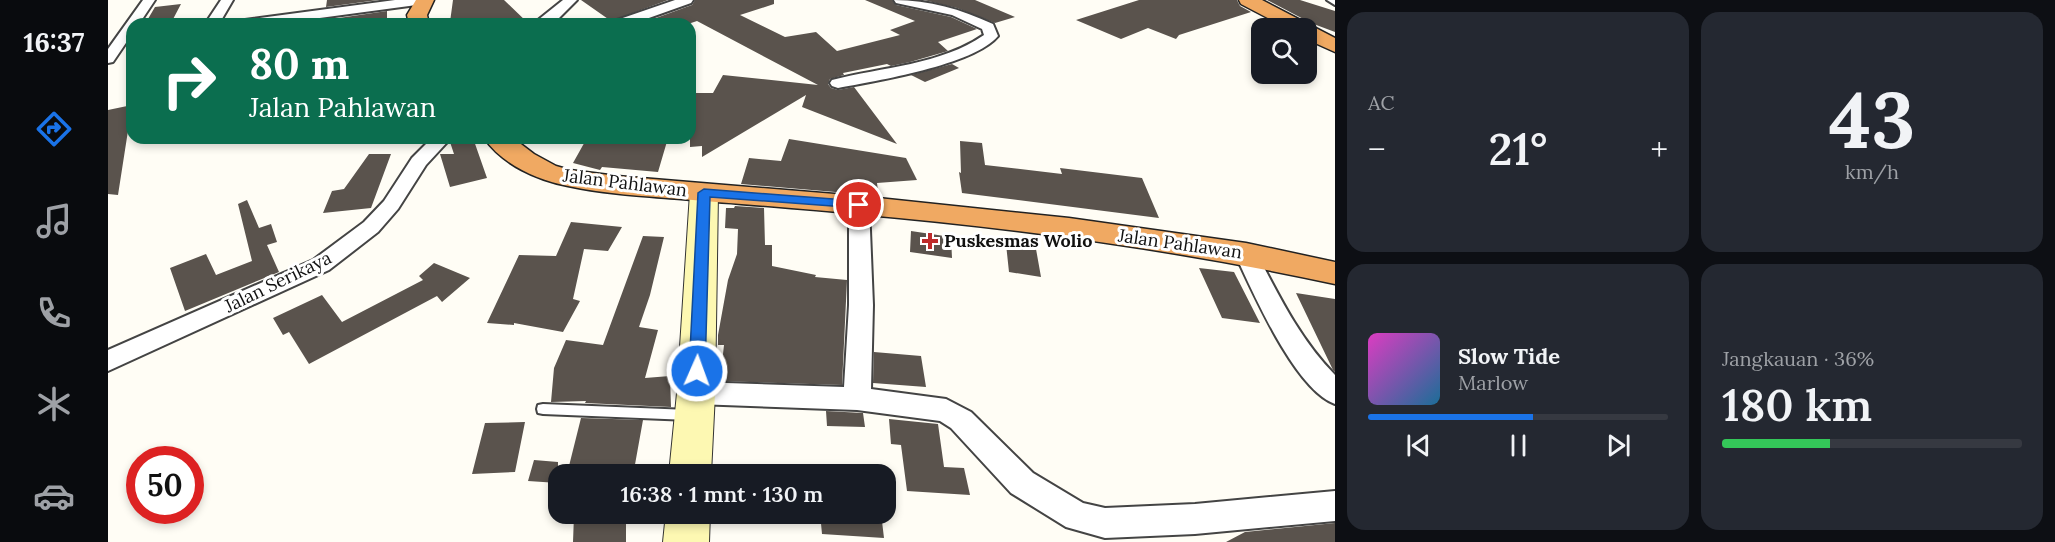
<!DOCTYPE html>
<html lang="id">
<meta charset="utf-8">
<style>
:root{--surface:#171b24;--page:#242831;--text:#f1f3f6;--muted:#9ea1a6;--line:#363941;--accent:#1a73e8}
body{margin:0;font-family:Lora,serif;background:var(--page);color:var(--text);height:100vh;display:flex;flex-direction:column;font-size:22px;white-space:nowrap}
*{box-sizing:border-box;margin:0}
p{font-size:20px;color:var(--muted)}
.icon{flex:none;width:33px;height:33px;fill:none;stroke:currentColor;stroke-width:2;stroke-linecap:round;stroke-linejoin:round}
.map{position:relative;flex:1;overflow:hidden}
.side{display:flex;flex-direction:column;gap:12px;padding:12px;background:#0d0f14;width:720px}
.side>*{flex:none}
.top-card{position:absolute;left:18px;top:18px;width:570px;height:126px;border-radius:18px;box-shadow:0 3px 9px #0003;background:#0b6e4f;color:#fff;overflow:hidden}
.controls{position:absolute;left:1143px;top:18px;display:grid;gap:12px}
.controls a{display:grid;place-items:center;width:66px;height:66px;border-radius:12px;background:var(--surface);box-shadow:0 3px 9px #0003;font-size:30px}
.speed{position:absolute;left:18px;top:446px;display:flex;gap:12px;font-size:30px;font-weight:700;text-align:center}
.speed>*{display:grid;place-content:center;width:78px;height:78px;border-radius:50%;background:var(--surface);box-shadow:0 3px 9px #0003;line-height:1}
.speed .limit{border:9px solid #d22;background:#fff;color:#111}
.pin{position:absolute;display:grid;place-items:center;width:51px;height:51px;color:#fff;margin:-26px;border:3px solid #fff;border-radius:50%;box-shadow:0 2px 6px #0007}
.me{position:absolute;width:66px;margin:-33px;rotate:2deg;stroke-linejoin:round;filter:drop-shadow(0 0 4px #0008)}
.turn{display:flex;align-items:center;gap:21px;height:126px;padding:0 24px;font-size:27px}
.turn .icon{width:78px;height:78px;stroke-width:2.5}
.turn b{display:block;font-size:42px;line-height:51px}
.big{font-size:45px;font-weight:600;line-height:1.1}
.side .card{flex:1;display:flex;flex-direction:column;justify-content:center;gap:9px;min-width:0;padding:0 21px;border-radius:18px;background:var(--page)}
.side .dial{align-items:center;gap:0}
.dial b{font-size:78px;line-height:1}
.song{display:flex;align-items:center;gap:18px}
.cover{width:72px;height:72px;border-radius:9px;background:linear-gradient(135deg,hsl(310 70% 55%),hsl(200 70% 35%))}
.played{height:6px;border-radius:3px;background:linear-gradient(90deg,var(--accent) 55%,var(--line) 55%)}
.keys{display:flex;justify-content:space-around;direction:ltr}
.heat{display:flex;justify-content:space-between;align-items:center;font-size:33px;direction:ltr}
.charge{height:9px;border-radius:4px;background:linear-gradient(90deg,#34c759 36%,var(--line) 0)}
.side .tiles{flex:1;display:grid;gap:12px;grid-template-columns:repeat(2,1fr)}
.trip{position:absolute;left:440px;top:464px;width:348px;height:60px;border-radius:18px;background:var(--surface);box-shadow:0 3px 9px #0003;font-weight:600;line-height:60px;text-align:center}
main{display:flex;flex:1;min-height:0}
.dock{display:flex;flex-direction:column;width:108px;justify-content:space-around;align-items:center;background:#090b0e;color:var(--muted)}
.dock .icon{width:42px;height:42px}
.dock .on{color:var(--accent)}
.dock b{font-size:27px;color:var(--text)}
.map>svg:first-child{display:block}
.building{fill:#5a534d}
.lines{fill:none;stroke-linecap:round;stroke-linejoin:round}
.lane-casing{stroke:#444;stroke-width:4}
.street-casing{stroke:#444;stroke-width:4}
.secondary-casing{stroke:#333;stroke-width:2}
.highway-casing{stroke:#222;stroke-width:3}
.lane{fill:#fff;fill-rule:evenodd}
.street{fill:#fff;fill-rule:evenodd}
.secondary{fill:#fdf8b2;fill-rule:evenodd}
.highway{fill:#f0a962;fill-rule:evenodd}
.route{fill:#1a73e8;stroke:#114b97;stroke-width:1.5}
.poi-dot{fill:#bf2b2b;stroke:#fff;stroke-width:2}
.labels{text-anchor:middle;stroke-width:6;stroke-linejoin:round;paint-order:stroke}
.street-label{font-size:18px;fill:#111;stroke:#fff}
.poi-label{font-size:18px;font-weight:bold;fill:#111;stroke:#fff;text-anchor:start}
</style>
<main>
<nav class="dock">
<b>16:37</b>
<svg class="icon on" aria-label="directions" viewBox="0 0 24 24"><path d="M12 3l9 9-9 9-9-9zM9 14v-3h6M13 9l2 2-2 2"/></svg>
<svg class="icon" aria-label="music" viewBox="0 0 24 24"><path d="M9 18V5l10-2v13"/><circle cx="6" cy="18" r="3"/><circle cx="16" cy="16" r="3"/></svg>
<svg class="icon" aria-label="phone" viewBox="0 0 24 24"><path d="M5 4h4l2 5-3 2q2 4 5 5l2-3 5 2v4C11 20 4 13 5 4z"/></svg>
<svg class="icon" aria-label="climate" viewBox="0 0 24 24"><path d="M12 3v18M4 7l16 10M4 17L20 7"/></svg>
<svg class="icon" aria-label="car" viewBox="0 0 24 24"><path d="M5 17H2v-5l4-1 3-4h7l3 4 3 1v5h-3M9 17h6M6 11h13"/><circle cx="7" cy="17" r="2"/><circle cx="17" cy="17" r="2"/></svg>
</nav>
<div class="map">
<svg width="1227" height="542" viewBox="0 0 1227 542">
<rect width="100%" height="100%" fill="#fffdf5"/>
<path class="building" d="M219,0H270L218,7Z
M345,0H396L421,24H366L361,18L342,22Z
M473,0H560L503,21Z
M587,0H666V4L632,15L677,37L708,32L729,51L792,35L782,30L807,21L757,0H784L788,5L843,17L869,29L830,42L840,51L802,62L783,66L779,64L735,73L736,75L722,79L720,84L723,88L730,90L746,87L789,144L694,107L698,95L594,157V146L582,147V93H605L615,75L710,85L589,21L580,24H561L548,18L584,5Z
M816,0H867L907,17L887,23L849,8Z
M1031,0H1129L1132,6L1143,12L1071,35L1068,39L1040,28L1013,39L968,20Z
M1159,0H1192L1227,11V32L1203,23Z
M73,4L63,23L37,24L47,7Z
M279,11V24H216L217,20Z
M844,64L851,68L817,82L803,75Z
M24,105L10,195L0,194V110Z
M365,138L379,178L342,187L332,154H346L342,142Z
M479,138H560L550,172L494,167L492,170L465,163Z
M681,139L798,158L809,180L769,183L770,191L739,189V193L633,184L641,158L673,161Z
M852,141L874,143L877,165L954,174L952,168L1034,178L1051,218L854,193L851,172L853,173Z
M261,154H283L263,208L215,213L224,191L236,189Z
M139,200L151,228L163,224L169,242L159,245L171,272L77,311L62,268L98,254L108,275L144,261L130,204Z
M627,206L656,208L657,245H664V266L708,275L707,277L739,280L734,385L612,381L616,345H610V335L620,280L629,254L630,229L617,228L618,208H626Z
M463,222L514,227L500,251L476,249L465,299L472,301L455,332L406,323V325L379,323L411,255L448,256Z
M803,231L843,237L844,258L802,252Z
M535,236L556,237L542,295L531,327L550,330L537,378L562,376L563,407L477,403L478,401L443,402L446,368L458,340L495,345Z
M898,244L928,249L933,277L901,272Z
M326,263L362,278L334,302L329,296L201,364L181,332L175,335L165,318L214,295L234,322L315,280L311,276Z
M1091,268L1126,272L1152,323L1114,318Z
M1188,293L1227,299V372L1225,370Z
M766,352L813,356L818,387L765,383Z
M718,411L755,413L757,427L719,426Z
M473,418L535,420L526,470L461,466Z
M781,419L830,424L836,467L856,468L862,495L799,491L793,445L783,444Z
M417,422L407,472L364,474L377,423Z
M426,460L450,462V483L420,481Z
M485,513H518V542H465L466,515Z
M712,513H773L776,538L714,534Z
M1227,523V542H1118L1137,532Z"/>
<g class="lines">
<defs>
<path id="lane" d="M435,404L581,410L586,411L587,415L586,419L581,420L435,414L430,413L429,409L430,405Z"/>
<path id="street" d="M35,0H47L31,24H24V34L5,62L0,63V49Z
M113,0H125L111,24H97Z
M287,0H322L316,4L167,24H130L137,20Z
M455,0H469L446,23L425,24Z
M567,0H585L583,3L524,24H504L506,21Z
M786,0C822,0 852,9 885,24L890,36C866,65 768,81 730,88L724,86L722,83L724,80C774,67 833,65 876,35L874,29L844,15L788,3Z
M1219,0H1227V5Z
M324,138H343L318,165L290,209L270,232L221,270L0,371V350L205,260L256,222L276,201L304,158Z
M751,199L758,201L761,205L765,305L763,389L838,399L863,412L925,473L975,503L997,508L1087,504L1227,491V521L1087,534L997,538L958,527L903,493L843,428L832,421L749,410L588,404L578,401L575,393L578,385L588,382L736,387L741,305V205L744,201Z
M1138,247L1146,249L1149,254C1172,298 1192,339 1227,375V404C1187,390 1145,292 1127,254L1130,249Z"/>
<path id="secondary" d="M596,185L606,187L610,193L607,393L603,474H561L569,393L582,193L586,187Z
M558,513H602L601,542H555Z"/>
<path id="highway" d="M308,0H326L319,15L321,24H301L299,15Z
M1131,0H1154L1227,38V52L1198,39V28H1179L1133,4Z
M376,138H405L426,154L448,166L462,170L509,176L751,196L961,218L1138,243L1227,262V284C1070,250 909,228 748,214C690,208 631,204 573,199C535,196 497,194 460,186C429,180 395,165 376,138Z"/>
</defs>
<use href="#lane" class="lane-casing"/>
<use href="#street" class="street-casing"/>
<use href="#secondary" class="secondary-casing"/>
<use href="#highway" class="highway-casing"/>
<use href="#lane" class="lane"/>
<use href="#street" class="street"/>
<use href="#secondary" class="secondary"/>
<use href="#highway" class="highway"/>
</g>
<path class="route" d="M596,189L751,201L757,205L751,208L602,197L597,371L595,375L589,377L584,375L581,371L590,193Z"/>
<path class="poi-dot" d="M819 232h6v6h6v6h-6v6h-6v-6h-6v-6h6z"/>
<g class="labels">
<g class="street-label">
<text transform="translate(517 183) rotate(7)" y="6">Jalan Pahlawan</text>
<text transform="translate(1072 244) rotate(8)" y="6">Jalan Pahlawan</text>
<text transform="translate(170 282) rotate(-26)" y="6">Jalan Serikaya</text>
</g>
<g class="poi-label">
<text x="836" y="247">Puskesmas Wolio</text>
</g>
</g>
</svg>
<div class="controls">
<a><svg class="icon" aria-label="search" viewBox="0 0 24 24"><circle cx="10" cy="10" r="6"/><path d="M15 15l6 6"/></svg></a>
</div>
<div class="speed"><div class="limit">50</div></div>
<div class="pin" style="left:751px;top:205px;background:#d93025"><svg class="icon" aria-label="arrive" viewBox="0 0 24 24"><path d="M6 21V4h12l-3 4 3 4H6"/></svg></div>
<svg class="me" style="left:589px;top:371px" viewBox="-20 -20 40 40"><circle r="17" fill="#1a73e8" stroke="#fff" stroke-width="3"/><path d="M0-11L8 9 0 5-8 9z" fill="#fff"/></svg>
<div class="trip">16:38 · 1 mnt · 130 m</div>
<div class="top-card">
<div class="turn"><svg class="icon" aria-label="right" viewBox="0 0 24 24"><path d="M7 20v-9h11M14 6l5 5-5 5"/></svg><div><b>80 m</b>Jalan Pahlawan</div></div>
</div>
</div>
<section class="side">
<div class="tiles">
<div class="card"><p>AC</p>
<div class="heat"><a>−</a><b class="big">21°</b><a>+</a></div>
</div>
<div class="card dial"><b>43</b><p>km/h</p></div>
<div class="card">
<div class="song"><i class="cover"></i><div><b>Slow Tide</b><p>Marlow</p></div></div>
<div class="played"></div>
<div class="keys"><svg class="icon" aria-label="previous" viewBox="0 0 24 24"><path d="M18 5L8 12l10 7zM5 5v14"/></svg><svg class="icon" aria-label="pause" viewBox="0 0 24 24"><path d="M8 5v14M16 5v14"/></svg><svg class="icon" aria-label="next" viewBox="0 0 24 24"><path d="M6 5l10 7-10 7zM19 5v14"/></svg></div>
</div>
<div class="card"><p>Jangkauan · 36%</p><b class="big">180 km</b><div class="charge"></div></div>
</div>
</section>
</main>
